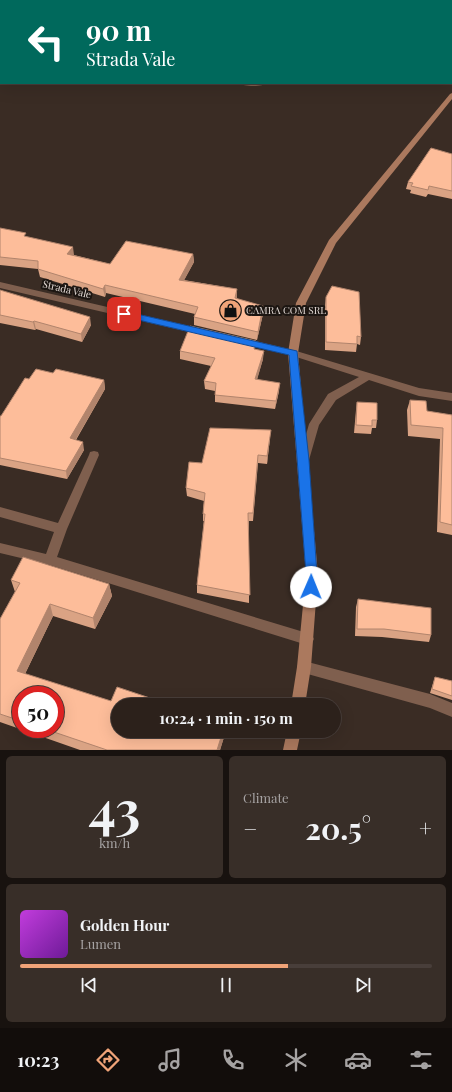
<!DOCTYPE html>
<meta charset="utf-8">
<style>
:root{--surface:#2c211b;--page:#382e28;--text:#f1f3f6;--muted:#a6a3a3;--line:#483e3a;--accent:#f0a378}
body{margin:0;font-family:"Playfair Display",serif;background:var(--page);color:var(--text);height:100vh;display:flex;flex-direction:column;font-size:15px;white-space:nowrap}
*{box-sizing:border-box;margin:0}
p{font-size:13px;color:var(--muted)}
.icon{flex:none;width:22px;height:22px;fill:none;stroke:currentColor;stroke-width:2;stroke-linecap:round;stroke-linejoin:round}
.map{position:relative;height:750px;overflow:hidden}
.panel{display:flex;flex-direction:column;gap:6px;padding:6px;background:#18120f;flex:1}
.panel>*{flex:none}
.hud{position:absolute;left:0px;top:0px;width:452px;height:84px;box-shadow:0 4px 16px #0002,0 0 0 1px var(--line);background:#00695c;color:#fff;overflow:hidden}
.speed{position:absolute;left:12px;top:686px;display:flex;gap:8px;font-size:20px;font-weight:700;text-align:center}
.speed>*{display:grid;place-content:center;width:52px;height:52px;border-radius:50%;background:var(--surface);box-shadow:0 4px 16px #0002,0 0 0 1px var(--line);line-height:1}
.speed .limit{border:6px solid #d22;background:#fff;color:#111}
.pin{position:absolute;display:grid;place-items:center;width:34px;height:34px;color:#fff;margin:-17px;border-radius:8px;box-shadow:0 2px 6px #0006}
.me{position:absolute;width:44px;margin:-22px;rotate:1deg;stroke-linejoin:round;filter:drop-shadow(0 0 3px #0008)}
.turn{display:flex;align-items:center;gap:14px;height:84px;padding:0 20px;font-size:18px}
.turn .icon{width:52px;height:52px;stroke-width:2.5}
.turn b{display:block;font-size:28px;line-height:34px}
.big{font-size:30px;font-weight:700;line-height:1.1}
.panel .card{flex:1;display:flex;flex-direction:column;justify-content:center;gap:6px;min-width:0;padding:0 14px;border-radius:6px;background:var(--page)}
.panel .dial{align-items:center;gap:0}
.dial b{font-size:52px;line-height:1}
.song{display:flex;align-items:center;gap:12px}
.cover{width:48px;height:48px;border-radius:6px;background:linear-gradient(135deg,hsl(290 70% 55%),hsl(280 70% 35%))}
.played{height:4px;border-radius:2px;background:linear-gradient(90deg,var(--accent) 65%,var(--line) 65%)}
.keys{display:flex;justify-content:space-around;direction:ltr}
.heat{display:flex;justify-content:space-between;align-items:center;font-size:22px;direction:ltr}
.panel .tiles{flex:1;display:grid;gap:6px;grid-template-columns:1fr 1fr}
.card:last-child{grid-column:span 2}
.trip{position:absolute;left:111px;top:698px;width:230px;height:40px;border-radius:20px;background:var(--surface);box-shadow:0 4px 16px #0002,0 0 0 1px var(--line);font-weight:700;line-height:40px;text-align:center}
.menu{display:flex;height:64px;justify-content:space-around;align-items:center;background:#120d0b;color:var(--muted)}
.menu .icon{width:28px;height:28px}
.menu .on{color:var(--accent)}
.menu b{font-size:18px;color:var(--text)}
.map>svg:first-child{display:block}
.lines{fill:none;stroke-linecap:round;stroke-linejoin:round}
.service{fill:#7f5f4e;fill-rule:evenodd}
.minor{fill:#7f5f4e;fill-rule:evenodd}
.tertiary{fill:#7f5f4e;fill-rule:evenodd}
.secondary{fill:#ab795e;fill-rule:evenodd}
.wall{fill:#daa384;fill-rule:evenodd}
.shaded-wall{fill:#b1846c}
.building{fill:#fdbd9a;stroke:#b1846c}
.route{fill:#1a73e8;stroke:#114b97}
.labels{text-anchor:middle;stroke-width:4;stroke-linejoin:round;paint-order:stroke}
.street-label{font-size:10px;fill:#e3dad5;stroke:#1c1612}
.poi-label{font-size:10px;fill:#e3dad5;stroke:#1c1612;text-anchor:start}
</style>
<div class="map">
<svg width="452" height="750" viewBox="0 0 452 750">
<rect width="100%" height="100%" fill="#3a2c24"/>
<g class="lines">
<path class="service" d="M94,451L98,452L99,455L67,529L57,557L307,633L312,635L314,639L312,643L307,645L50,565L0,553V543L46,554L54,532L0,517V507L58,523L89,455L90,452Z
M304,661L430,694L452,703V717L430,708L304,673L299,672L297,667L299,662Z"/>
<path class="minor" d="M0,35H1V39H0Z
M451,45H452V49H451Z
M239,83H267C262,87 244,87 239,83Z
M293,350L419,388L452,393V401L419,396L369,380L336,400L319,425L309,460L308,463L304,464L300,463L299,460L309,424L328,394L359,377L290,355L288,353L290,351Z"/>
<path class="tertiary" d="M0,282L202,329L207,332L202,335L0,288Z
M243,338L293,350L298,353L293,356L240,343L238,341L240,339Z"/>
<path class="secondary" d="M452,93V99L336,243L306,303L298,353L318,574L311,667L305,705H291L297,667L306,574L288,353L296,303L329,240L450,94Z
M287,731H301L297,750H283Z"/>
</g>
<path class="wall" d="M452,154V199L428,194L426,197L410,193L411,190L406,189L408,182Z
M0,228L27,237L74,255L110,264L193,254L194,262L184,280L237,289V299L263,306V314L257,340L194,325V317L195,314L106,293L105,297L40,277L38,269L0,265Z
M0,290L91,325L82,342L36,329L35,330L0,323Z
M326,297L361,337L360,345L357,344L356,352L325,350V305Z
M256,349L263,359L257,379L279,391L275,409L215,402V391L205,389L204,381L211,366L180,359V351Z
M53,373L104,380L105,389L76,440L84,450L67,479L0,465V416H1L29,379Z
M410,400L427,411L452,415V535L437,532L440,439L408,436L407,410Z
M357,402L377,420L376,428H372L371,434L354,433L356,410Z
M270,438L267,464L258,463L253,521H249V603L197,593V585L204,521H203V514L204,501L187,496L186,488L202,463Z
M11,580L109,584L112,596L95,629L53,616L25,674L111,701L225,734L220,750H80L0,722V619L15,592ZM21,695L55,729H21Z
M358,599L431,635L429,642L382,637L355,636L356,607Z
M435,677L452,681V700L430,693Z"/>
<path class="shaded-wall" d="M73,247L74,255L69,262L67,254Z
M193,254L194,262L180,288L179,280Z
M105,285L106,293L105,297L103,289Z
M237,289V297L235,306V298Z
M263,306V314L257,340L258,332Z
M90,317L91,325L82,342L81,334Z
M34,321L36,329L35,330L33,322Z
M264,351L263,359L255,387V379Z
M104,380L105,389L72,446L70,438Z
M280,383L279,391L275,409L276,401Z
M271,430L270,438L267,464V456Z
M83,442L84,450L67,479L66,471Z
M109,584L112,596L95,629L93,618Z
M50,604L53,616L21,682L17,671Z
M223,731H225V734L220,750H217Z"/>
<path class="building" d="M431,148L452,154V191L429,186L428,190L411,186L413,183L408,182Z
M0,228L26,233L24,236L73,247L67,254L110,264L126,241L193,254L179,280L237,289L235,298L263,306L258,332L194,317L198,307L105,285L103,289L38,269V261L0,257Z
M332,286L359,292L361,337L357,336V344L326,342V297Z
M0,290L90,317L81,334L34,321L33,322L0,315Z
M190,326L256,341L254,349L264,351L255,379L280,383L276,401L215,395L216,383L204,381L215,358L180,351Z
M36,369L53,373L56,369L104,380L70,438L83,442L66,471L0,458V416H1L25,378L29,379Z
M410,400L426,401L427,411L452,415V525L440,522L443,428L411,425Z
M357,402L377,403V420H372V426L356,425Z
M210,428L271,430L267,456L258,455L253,513H248L250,595L197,585L205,514H203L205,493L186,488L189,462L202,463Z
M23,557L109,584L93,618L50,604L17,671L111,701L117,687L171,705H118V731H223L217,750H107L45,729H55V695H21V721L0,714V619L20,583L11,580Z
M358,599L431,608V635L384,629H357Z
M435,677L452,681V696L432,689Z"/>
<path class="route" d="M124,311L297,351L309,460L317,574L315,590L311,592L307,590L305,587L306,574L289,355L121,316V312Z"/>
<defs>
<symbol id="shop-disc" viewBox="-11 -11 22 22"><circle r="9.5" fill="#f0a378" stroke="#1c1612"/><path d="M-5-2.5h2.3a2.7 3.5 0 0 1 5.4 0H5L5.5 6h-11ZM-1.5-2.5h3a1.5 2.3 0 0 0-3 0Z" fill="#111"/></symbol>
</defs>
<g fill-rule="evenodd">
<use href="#shop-disc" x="218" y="298" width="25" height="25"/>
</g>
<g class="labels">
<g class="street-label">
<text transform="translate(67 289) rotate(13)" y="4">Strada Vale</text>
</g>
<g class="poi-label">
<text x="246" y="314">CAMRA COM SRL</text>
</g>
</g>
</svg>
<div class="speed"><div class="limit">50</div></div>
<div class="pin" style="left:124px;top:314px;background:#d93025"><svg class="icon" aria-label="arrive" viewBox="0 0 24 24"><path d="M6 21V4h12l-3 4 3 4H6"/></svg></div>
<svg class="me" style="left:311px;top:587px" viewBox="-20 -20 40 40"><circle r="19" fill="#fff"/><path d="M0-13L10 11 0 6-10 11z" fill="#1a73e8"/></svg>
<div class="trip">10:24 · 1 min · 150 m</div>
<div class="hud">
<div class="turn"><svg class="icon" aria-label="left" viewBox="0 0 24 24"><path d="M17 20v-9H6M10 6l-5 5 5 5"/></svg><div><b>90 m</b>Strada Vale</div></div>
</div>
</div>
<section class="panel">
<div class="tiles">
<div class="card dial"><b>43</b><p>km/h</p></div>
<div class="card"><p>Climate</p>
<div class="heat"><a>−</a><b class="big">20.5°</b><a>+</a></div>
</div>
<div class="card">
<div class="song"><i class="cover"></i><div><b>Golden Hour</b><p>Lumen</p></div></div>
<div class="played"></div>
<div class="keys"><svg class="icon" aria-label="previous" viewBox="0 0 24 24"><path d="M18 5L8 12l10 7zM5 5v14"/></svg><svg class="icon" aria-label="pause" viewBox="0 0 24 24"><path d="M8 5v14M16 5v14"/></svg><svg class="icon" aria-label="next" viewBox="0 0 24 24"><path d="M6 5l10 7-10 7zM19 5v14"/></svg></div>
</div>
</div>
</section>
<nav class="menu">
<b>10:23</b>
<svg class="icon on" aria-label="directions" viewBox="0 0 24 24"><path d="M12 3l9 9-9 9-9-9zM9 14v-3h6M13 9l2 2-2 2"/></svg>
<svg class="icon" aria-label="music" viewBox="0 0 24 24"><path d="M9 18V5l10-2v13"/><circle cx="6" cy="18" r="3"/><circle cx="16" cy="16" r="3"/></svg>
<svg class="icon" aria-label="phone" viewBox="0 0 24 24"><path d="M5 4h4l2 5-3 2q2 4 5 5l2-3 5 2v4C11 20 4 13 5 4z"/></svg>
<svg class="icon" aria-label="climate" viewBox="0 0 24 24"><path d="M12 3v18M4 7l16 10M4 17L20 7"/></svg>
<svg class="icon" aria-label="car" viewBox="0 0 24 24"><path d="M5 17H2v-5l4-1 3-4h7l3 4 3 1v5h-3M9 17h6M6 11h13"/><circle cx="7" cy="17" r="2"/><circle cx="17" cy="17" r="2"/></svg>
<svg class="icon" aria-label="filters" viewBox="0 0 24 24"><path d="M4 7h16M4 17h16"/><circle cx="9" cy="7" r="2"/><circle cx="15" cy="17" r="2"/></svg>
</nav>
